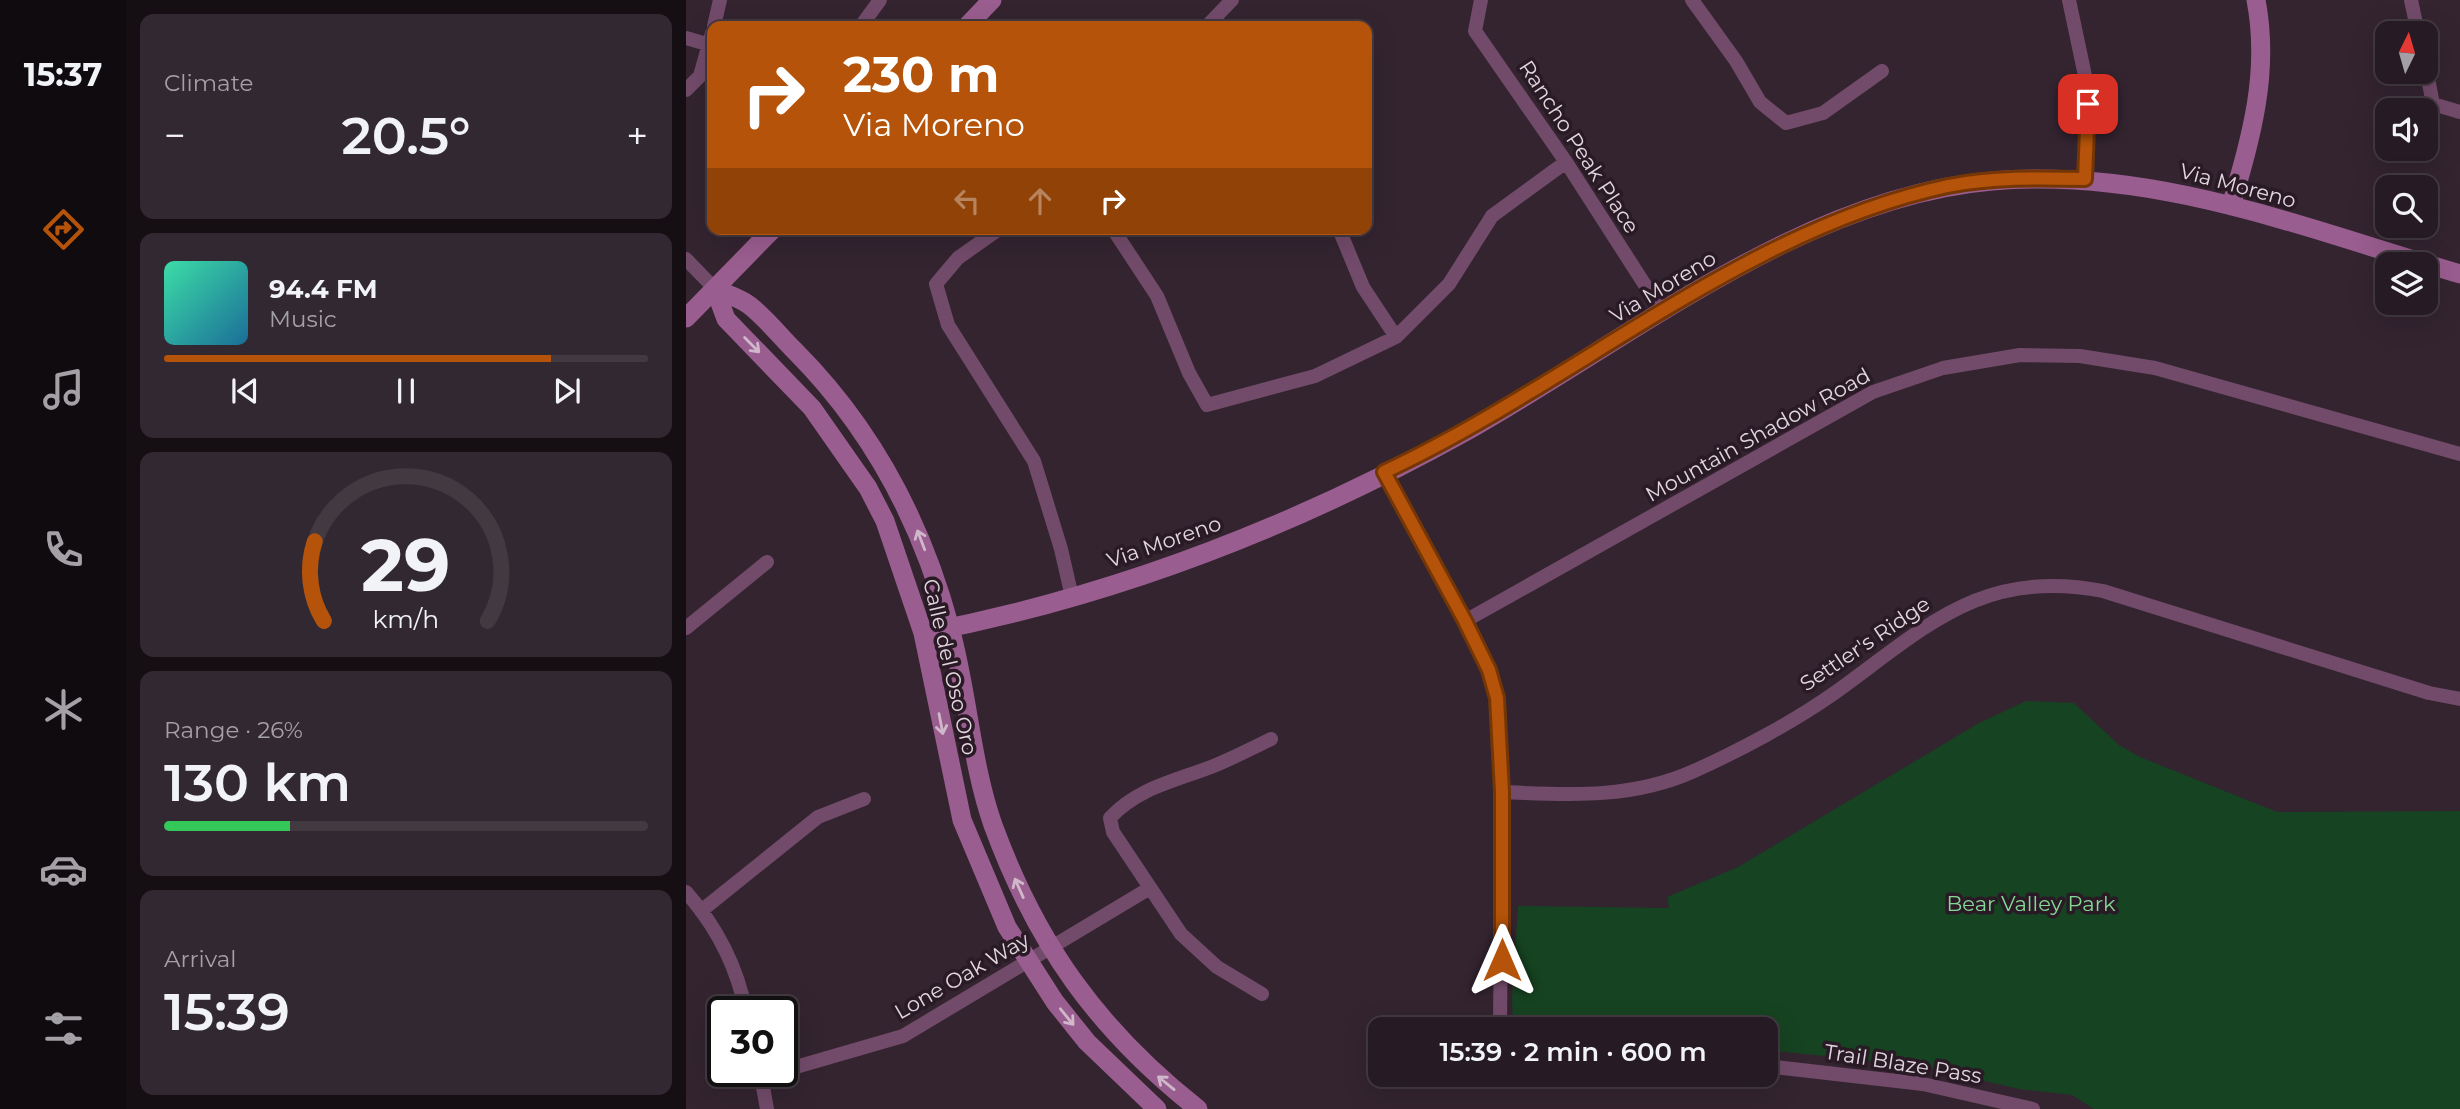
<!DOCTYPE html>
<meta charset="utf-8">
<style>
:root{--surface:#261b24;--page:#322831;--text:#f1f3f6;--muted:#a4a1a6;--line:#423941;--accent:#b45309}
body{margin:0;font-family:Montserrat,sans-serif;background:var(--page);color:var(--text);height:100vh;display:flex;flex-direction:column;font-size:26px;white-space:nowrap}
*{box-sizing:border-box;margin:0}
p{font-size:23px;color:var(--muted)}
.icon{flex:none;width:38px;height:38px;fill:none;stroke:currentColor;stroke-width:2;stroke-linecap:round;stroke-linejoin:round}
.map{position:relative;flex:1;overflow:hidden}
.details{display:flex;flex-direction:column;gap:14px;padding:14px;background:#150f14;width:560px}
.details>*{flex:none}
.banner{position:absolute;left:21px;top:21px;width:665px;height:214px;border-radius:14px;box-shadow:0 7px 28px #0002,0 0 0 2px var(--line);background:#b45309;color:#fff;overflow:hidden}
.needle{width:46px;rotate:5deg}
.buttons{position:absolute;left:1689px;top:21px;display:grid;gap:14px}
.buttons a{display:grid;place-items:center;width:63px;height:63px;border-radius:14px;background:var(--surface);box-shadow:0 7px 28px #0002,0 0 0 2px var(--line);font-size:35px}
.speed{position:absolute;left:21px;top:996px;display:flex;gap:14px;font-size:35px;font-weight:700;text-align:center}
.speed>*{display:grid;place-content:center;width:91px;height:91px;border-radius:50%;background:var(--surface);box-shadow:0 7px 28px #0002,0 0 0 2px var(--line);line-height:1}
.speed .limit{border:4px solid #111;border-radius:10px;background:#fff;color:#111}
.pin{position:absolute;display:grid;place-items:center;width:60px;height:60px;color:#fff;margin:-30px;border-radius:14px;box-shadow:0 4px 10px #0006}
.me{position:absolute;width:77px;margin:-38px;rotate:0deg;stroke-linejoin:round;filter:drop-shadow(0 0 5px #0008)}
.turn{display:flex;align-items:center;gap:24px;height:147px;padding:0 21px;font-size:32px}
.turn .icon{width:91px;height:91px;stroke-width:2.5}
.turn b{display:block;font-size:49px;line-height:60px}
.lanes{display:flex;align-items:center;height:66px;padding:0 21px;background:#0003;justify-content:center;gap:35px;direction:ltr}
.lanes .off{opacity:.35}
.big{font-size:52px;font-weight:600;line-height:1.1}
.details .card{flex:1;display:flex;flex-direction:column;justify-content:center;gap:10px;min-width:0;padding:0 24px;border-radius:14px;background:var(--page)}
.details .dial{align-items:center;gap:0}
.dial svg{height:182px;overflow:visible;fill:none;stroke:var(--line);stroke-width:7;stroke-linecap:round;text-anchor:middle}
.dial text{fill:var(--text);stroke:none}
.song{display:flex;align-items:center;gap:21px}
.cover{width:84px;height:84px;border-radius:10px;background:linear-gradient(135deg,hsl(160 70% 55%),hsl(200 70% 35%))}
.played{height:7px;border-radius:4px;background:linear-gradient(90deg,var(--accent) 80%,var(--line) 80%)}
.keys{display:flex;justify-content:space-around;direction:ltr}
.heat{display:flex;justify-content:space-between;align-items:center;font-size:38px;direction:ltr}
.charge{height:10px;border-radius:5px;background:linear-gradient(90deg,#34c759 26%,var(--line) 0)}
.trip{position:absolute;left:682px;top:1017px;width:410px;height:70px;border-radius:14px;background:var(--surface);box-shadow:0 7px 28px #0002,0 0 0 2px var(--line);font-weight:600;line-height:70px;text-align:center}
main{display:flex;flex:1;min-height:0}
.tab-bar{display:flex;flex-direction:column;width:126px;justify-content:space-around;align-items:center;background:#0f0b0e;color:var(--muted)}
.tab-bar .icon{width:49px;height:49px}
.tab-bar .on{color:var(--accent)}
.tab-bar b{font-size:32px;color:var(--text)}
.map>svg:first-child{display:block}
.green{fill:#164321}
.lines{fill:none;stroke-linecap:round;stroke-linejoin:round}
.street{stroke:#724b6a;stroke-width:14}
.secondary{stroke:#9a5d8f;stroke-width:19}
.oneway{stroke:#d0b8cb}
.route-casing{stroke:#753606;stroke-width:18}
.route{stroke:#b45309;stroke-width:12}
.labels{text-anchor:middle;stroke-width:7;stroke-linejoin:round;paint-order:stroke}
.street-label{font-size:21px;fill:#e2d7df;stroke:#291a26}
.park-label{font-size:21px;fill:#84d794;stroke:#291a26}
</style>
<main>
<nav class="tab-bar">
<b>15:37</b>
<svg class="icon on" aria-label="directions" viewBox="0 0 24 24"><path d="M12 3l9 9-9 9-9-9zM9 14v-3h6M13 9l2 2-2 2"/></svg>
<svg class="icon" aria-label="music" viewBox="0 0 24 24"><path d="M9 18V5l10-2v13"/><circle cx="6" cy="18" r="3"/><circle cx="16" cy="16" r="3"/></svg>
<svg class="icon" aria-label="phone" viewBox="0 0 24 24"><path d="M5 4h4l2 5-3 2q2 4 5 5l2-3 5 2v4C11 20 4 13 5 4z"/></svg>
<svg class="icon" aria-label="climate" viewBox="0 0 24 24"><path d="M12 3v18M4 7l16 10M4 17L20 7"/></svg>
<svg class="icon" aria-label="car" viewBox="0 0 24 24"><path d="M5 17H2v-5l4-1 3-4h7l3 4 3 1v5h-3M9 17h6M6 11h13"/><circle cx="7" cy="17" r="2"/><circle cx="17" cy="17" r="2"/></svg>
<svg class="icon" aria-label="filters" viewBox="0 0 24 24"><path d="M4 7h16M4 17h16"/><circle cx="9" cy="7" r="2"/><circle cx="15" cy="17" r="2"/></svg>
</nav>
<section class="details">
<div class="card"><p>Climate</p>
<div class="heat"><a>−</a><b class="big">20.5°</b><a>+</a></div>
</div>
<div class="card">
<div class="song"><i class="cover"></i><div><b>94.4 FM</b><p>Music</p></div></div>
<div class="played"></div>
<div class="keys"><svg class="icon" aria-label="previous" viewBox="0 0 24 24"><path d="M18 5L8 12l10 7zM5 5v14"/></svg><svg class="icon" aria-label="pause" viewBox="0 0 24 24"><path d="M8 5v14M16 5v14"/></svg><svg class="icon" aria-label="next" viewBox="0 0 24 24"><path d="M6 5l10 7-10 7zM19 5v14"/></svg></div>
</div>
<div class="card dial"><svg viewBox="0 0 100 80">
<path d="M14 69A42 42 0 1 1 86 69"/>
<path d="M14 69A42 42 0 0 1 10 34" stroke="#b45309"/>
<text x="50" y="56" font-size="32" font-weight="700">29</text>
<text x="50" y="72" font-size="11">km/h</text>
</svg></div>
<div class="card"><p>Range · 26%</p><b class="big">130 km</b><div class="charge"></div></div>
<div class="card"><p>Arrival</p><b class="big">15:39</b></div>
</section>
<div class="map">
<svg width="1774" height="1109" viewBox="0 0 1774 1109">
<rect width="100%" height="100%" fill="#332430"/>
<path class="green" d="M1340,701L1388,703L1433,745L1454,757L1591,812L1774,811V1109H1408L1386,1095L1333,1089L1235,1066L1080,1050V1029H836L827,1021L826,1000L832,906L983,908L981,897L1052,867L1293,723Z"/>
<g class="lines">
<path class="street" d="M795,0L789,31L880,162L977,313
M1006,0L1050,61L1074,102L1100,123L1137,113L1196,71
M1383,0L1402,90L1399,179
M1725,0L1732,33
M28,26L34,0
M175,26L194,0
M521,26L546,0
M0,38L24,45
M1740,68L1747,104L1774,112
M0,90L14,76L26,33
M313,229L272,258L250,284L262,325L348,461L375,549L386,597
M427,229L471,296L503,373L521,405L629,376L710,337L763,284L806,216L880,162
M653,229L677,287L710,337
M0,259L29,289
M698,472L779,621L803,670L811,698L816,792L814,1029
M779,621L1187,392L1257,368L1334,355L1394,356L1469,368L1774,454
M0,628L81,562
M816,792C883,795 946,799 1008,771C1053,751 1107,722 1147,694C1238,629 1295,567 1417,591L1743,693L1774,699
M0,892C31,927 51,966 60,1012
M15,911L132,817L178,799
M576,994L531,967L495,934L427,832L424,818C452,787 493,780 530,765C549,757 567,748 585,739
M1080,1066L1237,1084L1347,1109
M74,1071L81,1109
M96,1071L217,1036L464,888"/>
<path class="secondary" d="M281,26L306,0
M1545,206C1565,137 1584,73 1570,0
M29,289C40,294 54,298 63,305C79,317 93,335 108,350C185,427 236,523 264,628C282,693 285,763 307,825C351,945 412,1030 512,1109
M29,289L40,319L126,408L182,488L199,521L237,633L276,820L321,927L369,1002L401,1042L471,1109
M0,318L87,229
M237,633C427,597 610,526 779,432C941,341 1116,197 1306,181C1468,167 1621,229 1774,274"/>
</g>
<defs><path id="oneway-shaft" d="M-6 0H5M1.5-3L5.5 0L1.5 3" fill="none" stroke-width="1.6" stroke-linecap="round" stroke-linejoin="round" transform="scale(1.75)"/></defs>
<g class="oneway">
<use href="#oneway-shaft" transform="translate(66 345) rotate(45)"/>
<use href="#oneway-shaft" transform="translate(235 540) rotate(-111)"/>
<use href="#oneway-shaft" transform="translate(255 724) rotate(79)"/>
<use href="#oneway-shaft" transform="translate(333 888) rotate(-114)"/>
<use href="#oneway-shaft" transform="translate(381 1017) rotate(51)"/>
<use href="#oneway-shaft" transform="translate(480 1083) rotate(-141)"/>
</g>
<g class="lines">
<defs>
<path id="route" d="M816,960V792L811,698L803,670L779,621L698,472C885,385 1058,229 1262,186C1306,177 1353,178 1399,179L1402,104"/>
</defs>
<use href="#route" class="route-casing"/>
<use href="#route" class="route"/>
</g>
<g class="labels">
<g class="street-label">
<text transform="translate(893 147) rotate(57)" y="7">Rancho Peak Place</text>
<text transform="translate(1552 186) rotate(15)" y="7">Via Moreno</text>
<text transform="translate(977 287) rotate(-31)" y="7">Via Moreno</text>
<text transform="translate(1072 435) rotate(-29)" y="7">Mountain Shadow Road</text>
<text transform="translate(478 542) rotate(-19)" y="7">Via Moreno</text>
<text transform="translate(1179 644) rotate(-34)" y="7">Settler's Ridge</text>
<text transform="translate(264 667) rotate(77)" y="7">Calle del Oso Oro</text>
<text transform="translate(276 976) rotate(-30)" y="7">Lone Oak Way</text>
<text transform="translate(1217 1064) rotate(9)" y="7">Trail Blaze Pass</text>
</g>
<g class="park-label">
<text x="1345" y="911">Bear Valley Park</text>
</g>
</g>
</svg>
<div class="buttons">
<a><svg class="needle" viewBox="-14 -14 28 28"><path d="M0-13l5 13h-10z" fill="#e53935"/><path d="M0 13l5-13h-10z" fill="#a4a1a6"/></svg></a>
<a><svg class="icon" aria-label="sound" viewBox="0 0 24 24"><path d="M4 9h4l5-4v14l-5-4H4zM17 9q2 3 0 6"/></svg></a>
<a><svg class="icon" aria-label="search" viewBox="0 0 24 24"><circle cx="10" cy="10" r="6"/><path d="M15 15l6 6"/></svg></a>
<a><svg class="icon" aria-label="layers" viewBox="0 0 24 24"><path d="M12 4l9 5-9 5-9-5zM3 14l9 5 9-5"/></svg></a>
</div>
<div class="speed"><div class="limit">30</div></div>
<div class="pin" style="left:1402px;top:104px;background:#d93025"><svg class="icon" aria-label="arrive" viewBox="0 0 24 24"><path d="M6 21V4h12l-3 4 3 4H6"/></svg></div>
<svg class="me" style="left:816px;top:960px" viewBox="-20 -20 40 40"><path d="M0-17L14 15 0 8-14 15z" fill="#b45309" stroke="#fff" stroke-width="4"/></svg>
<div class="trip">15:39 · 2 min · 600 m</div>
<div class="banner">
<div class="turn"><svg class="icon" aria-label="right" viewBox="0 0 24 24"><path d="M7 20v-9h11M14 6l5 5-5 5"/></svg><div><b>230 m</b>Via Moreno</div></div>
<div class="lanes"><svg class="icon off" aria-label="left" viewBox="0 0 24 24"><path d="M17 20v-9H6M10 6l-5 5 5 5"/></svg><svg class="icon off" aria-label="ahead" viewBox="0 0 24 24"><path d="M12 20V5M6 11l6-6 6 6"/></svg><svg class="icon" aria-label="right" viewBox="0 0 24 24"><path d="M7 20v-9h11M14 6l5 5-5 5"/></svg></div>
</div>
</div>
</main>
